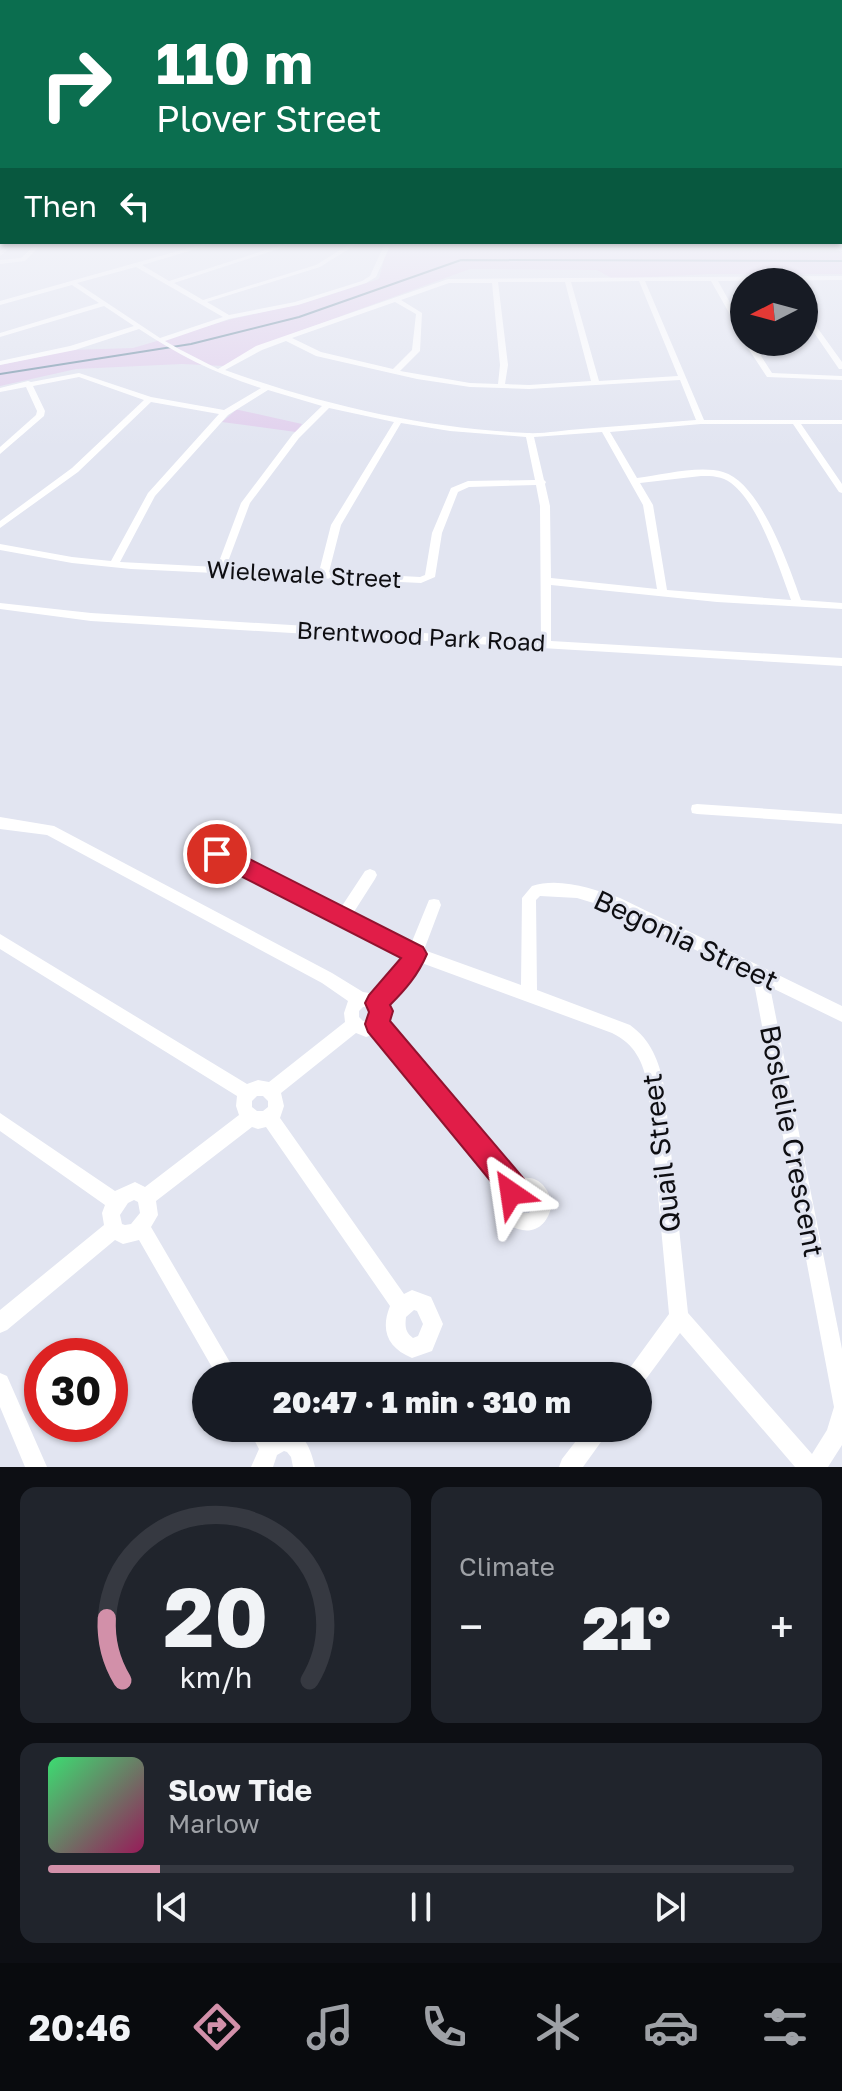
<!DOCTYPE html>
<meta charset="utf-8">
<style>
:root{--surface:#171b24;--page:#20242c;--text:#f1f3f6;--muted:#9ea1a6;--line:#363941;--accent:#d290a9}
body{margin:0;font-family:"Golos Text",sans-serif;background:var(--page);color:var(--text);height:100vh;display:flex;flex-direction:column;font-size:30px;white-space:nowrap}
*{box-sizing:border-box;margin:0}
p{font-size:26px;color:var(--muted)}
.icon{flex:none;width:44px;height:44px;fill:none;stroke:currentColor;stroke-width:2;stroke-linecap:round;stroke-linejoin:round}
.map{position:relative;height:1467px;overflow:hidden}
.panel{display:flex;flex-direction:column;gap:20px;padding:20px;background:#0d0f14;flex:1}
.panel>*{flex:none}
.top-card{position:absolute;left:0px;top:0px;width:842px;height:244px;box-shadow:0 2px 6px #0004;background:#0b6e4f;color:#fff;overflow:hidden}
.needle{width:52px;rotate:264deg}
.buttons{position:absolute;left:730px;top:268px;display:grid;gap:16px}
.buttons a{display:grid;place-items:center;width:88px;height:88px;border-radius:50%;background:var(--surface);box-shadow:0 2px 6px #0004;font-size:40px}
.speed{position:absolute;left:24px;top:1338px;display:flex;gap:16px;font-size:40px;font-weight:700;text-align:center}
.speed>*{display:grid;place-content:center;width:104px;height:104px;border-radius:50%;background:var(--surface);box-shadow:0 2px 6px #0004;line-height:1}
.speed .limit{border:12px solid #d22;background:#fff;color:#111}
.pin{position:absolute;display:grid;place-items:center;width:68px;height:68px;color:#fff;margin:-34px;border:4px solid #fff;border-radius:50%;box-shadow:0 2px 8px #0007}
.me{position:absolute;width:88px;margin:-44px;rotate:328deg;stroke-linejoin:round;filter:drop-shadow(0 0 6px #0008)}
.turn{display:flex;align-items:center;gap:28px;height:168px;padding:0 24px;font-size:36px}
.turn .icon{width:104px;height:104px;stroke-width:2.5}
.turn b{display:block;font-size:56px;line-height:68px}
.then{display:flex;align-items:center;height:76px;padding:0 24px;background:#0003;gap:16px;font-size:30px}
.big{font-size:60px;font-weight:800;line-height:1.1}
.panel .tile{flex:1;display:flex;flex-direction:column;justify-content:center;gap:12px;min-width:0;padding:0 28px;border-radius:16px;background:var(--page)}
.panel .dial{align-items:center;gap:0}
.dial svg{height:208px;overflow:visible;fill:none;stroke:var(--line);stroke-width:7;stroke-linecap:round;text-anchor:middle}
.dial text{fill:var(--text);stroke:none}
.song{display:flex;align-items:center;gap:24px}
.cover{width:96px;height:96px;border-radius:12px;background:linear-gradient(135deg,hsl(140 70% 55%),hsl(330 70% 35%))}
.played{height:8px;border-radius:4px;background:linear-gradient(90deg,var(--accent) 15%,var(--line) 15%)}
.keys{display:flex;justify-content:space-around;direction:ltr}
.heat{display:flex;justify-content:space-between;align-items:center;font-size:44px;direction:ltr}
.panel .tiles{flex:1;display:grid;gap:20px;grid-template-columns:1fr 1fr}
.tile:last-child{grid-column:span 2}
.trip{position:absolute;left:192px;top:1362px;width:460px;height:80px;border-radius:40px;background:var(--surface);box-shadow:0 2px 6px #0004;font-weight:800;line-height:80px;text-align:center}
.tabs{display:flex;height:128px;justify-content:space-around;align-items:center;background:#090b0e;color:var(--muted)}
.tabs .icon{width:56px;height:56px}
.tabs .on{color:var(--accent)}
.tabs b{font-size:36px;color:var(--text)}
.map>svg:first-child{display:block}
.green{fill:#e1d0ed}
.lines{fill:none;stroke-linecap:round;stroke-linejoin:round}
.stream{stroke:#7694a9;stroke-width:2}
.minor{fill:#fff;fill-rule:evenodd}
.route{fill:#e11d48;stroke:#92132f;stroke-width:2}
.labels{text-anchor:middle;stroke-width:6;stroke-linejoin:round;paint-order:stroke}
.street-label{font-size:24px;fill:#0e0e12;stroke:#e2e5f1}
.near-street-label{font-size:28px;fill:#0e0e12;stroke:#e2e5f1}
</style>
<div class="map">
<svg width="842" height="1467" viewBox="0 0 842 1467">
<rect width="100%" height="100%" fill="#e2e5f1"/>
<path class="green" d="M387,247L842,252V274H711L613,279L597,270L470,269L259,346L224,366L182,364L76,369L0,386V365L70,350L133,348L232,319L304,303L379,279Z
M236,410H239L302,424L296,432L222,422Z"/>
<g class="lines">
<path class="stream" d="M0,374L191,344L299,317L461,260L842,261"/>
<path class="minor" d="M210,242H220L142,265L169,281L291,242H300L174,283L203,300L316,265L353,242H360L320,267L207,302L229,315L295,302L362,281L370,276L384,245L371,242L404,244L842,247V251L404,248L390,246L376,277L366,283L298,305L229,319L165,341L179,349L218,369L256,346L448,279L842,276V280L718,281L744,328V336L741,334L711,281H645L704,420H842V424H801L842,484V493L839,492L793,424H701L610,432L637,478C662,475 699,465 723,472C760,482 789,566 801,600L842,603V609L717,602L551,585V641L842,658V666L91,621L0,609V603L91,613L541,640L540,506L536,485L469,487L458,492L442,533L435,577L421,583L131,569L72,563L0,550V544L72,557L111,561L148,493L219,414L151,402L78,472L0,528V521L72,468L144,400L79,377L33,386L45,411L44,416L0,454V447L36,415L37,411L26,387L0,392V388L28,381L31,382L79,373L151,397L224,410L261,388C216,374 178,355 139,329L75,350L0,365V361L70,346L134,326L104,306L0,337V333L99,303L72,285L0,305V301ZM136,267L223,317L160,338L77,283ZM639,281L678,376L599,381L571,282ZM498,282H565L591,381L529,385L505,384L508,365ZM449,283H492L500,365L498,384L470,383L400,371L420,351L422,313L401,300ZM395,302L416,314L412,350L393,369L321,352L292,338ZM286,341L316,356L417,379L470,387L529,389L680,380L696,420C658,423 619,426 581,429C564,430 543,434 527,433C423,428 323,405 225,370L262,350ZM268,390L322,406L293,434L241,503L217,567L120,562L155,496L228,415ZM329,408L394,422L331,525L319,572L226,567L250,503L299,438ZM401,423L450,431L526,437L535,480L468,481L451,488L432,533L425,575L420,577L329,572L341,525ZM602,432L643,505L657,589L551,578L550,506L545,484L546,482L544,480L534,437ZM701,476C712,476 722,476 731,483C759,504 779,567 791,600L667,590L653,505L640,483Z
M33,247L38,248L25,261L0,264V260L21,258Z
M4,248L9,249L0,256V251Z
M804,311L806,312L842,362V369H839L804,318Z
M744,342H752L772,373L842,376V380L767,377Z
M697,804L842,814V824L697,814L692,813L691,809L692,805Z
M0,817L54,826L332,973L363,992L375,994L406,957L225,865L219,860L206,857L200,846L204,834L215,830L225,832L232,843L230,853L235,857L340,909L365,871L370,869L375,871L377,875L375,879L352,915L411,944L429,900L434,899L439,900L441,905L424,950L521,985L522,898L532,886C560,877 593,889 620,898L842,1006V1022L770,987L842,1349V1445L828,1467H795L680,1333L643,1383L638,1385V1376H626L629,1369L669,1314L648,1086C643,1062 635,1044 612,1033L419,962L416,968L386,1004L388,1014L386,1023L518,1179C537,1174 548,1186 552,1204C547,1230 528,1238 506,1223L498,1206L503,1189L375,1034L366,1037L356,1033L281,1093L284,1106L280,1118L404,1294L412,1290L431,1297L443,1324L432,1351L412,1358C388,1348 380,1331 390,1306L266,1127L258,1129L252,1127L156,1201L158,1215L151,1227L238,1376H217L139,1240L123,1244L115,1240L7,1330L0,1333V1310L104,1225L102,1213L105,1205L0,1131V1113L115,1191L135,1182L145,1187L239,1115L236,1106L237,1096L0,949V934L247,1084L258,1080L269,1082L345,1022L344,1013L348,1001L322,983L47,835L0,829ZM214,841H217L219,844V847L215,849L213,846ZM540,896L577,898L610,908L753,978L834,1407L827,1430L812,1454L688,1313L664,1086C659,1061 651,1040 630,1025L537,990L536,900ZM363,1007H369L373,1011V1017L369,1021H363L359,1017V1011ZM263,1096L268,1101V1107L263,1111H257L252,1107V1101L257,1096ZM521,1195H529L534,1200V1207L529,1213H521L516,1207V1200ZM134,1200L138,1202L140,1213L131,1224L125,1225L122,1224L120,1215L128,1203ZM414,1310L417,1311L423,1324L418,1336L413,1338C405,1332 405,1326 406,1317Z
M0,1373L7,1376L47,1467H25L0,1407Z
M248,1428H270L273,1433C300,1421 310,1445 315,1467H293L291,1457L287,1452L284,1451L277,1455L273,1467H251L259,1449Z
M586,1428H609L606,1435L583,1467H559L562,1459Z"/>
</g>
<linearGradient id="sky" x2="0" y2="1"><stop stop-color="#8cbee9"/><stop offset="0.54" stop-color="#f2f3f9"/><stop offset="1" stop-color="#f2f3f9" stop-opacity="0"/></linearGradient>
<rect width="842" height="447" fill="url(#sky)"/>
<path class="route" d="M220,844L423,947L427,954C418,975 406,989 390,1005L393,1011L390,1021L524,1179L528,1188L520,1202L511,1206L501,1202L498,1190L368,1032L365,1024L369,1012L365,1003L369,995L401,958L209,860L206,854L209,847Z"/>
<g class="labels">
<g class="street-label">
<text transform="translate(304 575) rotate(3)" y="8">Wielewale Street</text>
<text transform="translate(421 637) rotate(3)" y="8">Brentwood Park Road</text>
</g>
<g class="near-street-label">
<text transform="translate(686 940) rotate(25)" y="10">Begonia Street</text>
<text transform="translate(792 1141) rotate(79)" y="10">Boslelie Crescent</text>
<text transform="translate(661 1153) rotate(-97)" y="10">Quail Street</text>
</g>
</g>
</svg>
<div class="buttons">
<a><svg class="needle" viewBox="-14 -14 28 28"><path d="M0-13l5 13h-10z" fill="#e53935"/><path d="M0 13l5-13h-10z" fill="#9ea1a6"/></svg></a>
</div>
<div class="speed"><div class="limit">30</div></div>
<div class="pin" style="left:217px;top:854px;background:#d93025"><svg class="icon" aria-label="arrive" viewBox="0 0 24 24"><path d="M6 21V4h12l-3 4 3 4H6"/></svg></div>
<svg class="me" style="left:511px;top:1193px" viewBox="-20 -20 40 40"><path d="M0-17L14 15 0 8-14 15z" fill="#e11d48" stroke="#fff" stroke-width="4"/></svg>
<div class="trip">20:47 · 1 min · 310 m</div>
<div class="top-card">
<div class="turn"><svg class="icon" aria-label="right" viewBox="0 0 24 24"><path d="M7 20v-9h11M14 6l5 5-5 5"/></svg><div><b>110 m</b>Plover Street</div></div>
<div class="then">Then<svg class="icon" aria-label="left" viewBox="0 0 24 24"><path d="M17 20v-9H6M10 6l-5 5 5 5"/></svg></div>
</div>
</div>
<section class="panel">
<div class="tiles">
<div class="tile dial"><svg viewBox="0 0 100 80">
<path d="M14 69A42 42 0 1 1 86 69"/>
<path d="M14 69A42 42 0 0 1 8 45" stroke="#d290a9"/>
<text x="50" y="56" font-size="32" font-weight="700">20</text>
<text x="50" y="72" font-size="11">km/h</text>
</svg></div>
<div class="tile"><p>Climate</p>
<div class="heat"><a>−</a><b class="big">21°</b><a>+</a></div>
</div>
<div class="tile">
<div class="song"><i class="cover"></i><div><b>Slow Tide</b><p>Marlow</p></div></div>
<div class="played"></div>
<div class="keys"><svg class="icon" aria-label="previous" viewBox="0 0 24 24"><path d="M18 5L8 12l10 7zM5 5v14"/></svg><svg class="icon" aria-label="pause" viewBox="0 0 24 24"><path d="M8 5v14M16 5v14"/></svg><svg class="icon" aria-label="next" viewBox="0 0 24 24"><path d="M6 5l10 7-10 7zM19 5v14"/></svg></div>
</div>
</div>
</section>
<nav class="tabs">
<b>20:46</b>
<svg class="icon on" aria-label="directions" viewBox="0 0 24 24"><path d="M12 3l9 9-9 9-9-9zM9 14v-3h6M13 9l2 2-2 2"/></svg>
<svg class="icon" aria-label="music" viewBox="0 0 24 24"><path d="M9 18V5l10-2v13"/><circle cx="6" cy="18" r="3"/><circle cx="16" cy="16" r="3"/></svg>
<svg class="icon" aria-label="phone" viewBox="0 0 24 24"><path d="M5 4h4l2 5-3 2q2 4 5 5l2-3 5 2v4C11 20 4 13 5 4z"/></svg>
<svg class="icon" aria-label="climate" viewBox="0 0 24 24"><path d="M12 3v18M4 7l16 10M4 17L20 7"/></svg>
<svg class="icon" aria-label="car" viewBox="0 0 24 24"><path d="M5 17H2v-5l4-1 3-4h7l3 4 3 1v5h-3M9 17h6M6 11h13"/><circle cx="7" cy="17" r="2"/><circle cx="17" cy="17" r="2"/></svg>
<svg class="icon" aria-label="filters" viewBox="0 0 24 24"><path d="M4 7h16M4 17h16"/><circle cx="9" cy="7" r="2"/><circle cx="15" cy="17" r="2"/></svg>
</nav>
